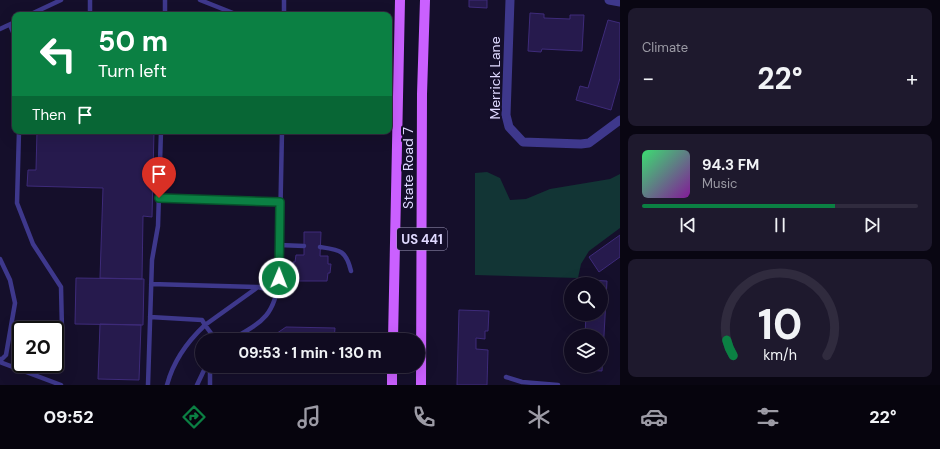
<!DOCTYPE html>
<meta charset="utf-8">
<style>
:root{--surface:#100b20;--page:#1e192d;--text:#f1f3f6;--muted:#9c9ba5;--line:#302b3e;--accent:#0b8043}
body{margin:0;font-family:"DM Sans",sans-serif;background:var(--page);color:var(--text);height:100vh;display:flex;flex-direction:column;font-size:15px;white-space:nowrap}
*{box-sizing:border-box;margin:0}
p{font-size:13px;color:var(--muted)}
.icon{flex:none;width:22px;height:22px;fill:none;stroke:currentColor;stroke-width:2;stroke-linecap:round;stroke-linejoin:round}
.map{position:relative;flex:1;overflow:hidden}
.panel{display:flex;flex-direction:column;gap:8px;padding:8px;background:#090612;width:320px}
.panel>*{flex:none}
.top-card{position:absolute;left:12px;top:12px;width:380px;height:122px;border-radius:8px;box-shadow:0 4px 16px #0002,0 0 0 1px var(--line);background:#0b8043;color:#fff;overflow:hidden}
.fabs{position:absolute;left:564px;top:277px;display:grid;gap:8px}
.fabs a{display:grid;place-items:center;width:44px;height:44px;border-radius:50%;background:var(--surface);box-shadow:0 4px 16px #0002,0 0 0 1px var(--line);font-size:20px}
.speed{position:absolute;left:12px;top:321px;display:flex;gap:8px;font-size:20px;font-weight:700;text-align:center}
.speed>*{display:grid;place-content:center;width:52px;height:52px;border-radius:50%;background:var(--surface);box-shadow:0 4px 16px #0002,0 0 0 1px var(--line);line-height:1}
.speed .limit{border:2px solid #111;border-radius:6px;background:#fff;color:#111}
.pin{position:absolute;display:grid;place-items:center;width:34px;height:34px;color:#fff;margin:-41px -17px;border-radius:50% 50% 50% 0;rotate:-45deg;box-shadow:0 0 4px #0007}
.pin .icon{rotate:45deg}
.me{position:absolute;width:44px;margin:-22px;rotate:1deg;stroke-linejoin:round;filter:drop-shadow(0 0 3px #0008)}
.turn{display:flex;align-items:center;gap:14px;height:84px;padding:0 20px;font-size:18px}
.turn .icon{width:52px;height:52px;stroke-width:2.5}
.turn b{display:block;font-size:28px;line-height:34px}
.then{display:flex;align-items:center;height:38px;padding:0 20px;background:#0003;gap:8px;font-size:15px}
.big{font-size:30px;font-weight:700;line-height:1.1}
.panel .tile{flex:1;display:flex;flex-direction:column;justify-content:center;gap:6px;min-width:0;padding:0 14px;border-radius:8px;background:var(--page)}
.panel .dial{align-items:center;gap:0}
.dial svg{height:104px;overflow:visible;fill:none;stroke:var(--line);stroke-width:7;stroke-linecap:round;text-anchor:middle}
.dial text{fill:var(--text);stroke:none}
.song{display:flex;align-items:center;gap:12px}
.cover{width:48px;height:48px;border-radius:6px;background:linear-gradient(135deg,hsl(140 70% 55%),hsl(290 70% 35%))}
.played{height:4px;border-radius:2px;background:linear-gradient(90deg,var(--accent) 70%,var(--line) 70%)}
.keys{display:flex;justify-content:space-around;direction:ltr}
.heat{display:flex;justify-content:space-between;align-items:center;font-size:22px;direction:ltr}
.trip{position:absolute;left:195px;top:333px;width:230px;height:40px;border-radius:20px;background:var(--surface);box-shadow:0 4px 16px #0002,0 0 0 1px var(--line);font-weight:700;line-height:40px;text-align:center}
.menu{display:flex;height:64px;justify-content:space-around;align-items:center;background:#06040d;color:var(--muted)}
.menu .icon{width:28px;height:28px}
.menu .active{color:var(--accent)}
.menu b{font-size:18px;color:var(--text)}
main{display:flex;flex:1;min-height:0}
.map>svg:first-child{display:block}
.green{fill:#123535}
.building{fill:#261a4d;stroke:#3e2b7a}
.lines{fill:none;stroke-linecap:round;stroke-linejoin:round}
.lane{stroke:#3e388c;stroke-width:4.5}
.street{stroke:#3e388c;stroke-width:9}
.primary{stroke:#ca60ff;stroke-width:10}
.route-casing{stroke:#07532c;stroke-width:10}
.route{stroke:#0b8043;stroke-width:7}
.labels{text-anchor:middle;stroke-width:4;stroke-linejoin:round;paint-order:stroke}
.shield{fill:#150f2b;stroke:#a29cbf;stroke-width:1}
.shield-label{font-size:13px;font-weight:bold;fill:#dfd9ff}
.street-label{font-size:14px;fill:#dfd9ff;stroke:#150f2b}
</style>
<main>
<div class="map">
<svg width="620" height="385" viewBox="0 0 620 385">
<rect width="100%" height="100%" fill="#150f2b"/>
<path class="green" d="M487,172L500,178L510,200L526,199L550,189L610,179L620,174V228L589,251L581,264L578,278L475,275V173Z"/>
<path class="building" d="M469,0H487V8L469,7Z
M111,12L148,13V15H111Z
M530,13L544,14V18L570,19V15H584L582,51L542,49L541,52L528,51Z
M608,20L620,23V78L611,110L576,100L580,86L588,88Z
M37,131H154L152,217L143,216L142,279L100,278L103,188L27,186L28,170H36Z
M304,232H321L320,256H328V264H331L330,273H328L327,281H295L296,273H292L293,262H295L296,255H304Z
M620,235V257L599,272L589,257Z
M76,278L144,279L143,325L75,324Z
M588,280L607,281L602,371L583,370L584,366H601V336H585L586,314H601V284H588Z
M459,310L489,311L488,331H485V339L476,338V349L488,350L487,385H457Z
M100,324L141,325L139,380L98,379Z
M286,327L335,328L334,340H267Z"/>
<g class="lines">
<path class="lane" d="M200,0L238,15
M284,0V15
M29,15L61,0
M90,15V0
M165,15V0
M10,25L15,37
M0,29L15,22
M19,131L17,203L33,244L61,287L62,330
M159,198L280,202
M279,245L304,246
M320,247C340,250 346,250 351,271
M0,259L10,280L15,303L6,355L2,359H0
M151,284L258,287
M150,317L202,320L205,325L258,287L277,292
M231,340C262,322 275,316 279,278L282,131
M0,362L61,385
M210,366V385
M506,377L522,382L558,385
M148,385L152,260L158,226L161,131
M167,385C173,362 188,341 205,325L216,340
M197,385L206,366"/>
<path class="street" d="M510,0L506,115L509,127L523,142L581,144L589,143L620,120
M609,0L620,2"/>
<path class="primary" d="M393,340L400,0
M392,385V366
M421,385L422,94L425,0"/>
</g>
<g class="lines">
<defs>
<path id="route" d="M159,198L280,202L279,278"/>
</defs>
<use href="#route" class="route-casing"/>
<use href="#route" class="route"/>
</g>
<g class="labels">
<rect class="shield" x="397" y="228" width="50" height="22" rx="3"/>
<g class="shield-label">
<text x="422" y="244">US 441</text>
</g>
<g class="street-label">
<text transform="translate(495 78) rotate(-90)" y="5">Merrick Lane</text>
<text transform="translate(408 168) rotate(-90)" y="5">State Road 7</text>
</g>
</g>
</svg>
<div class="fabs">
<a><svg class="icon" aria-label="search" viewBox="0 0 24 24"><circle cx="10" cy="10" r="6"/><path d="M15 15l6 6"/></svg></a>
<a><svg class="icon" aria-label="layers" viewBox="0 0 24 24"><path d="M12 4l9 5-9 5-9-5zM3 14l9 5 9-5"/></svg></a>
</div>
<div class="speed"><div class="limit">20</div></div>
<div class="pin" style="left:159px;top:198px;background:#d93025"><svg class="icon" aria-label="arrive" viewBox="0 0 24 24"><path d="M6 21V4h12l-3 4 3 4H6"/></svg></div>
<svg class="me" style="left:279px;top:278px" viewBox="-20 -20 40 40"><circle r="17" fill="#0b8043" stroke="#fff" stroke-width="3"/><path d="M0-11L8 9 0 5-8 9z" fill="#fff"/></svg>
<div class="trip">09:53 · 1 min · 130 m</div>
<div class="top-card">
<div class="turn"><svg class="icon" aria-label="left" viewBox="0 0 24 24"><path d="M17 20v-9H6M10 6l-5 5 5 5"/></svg><div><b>50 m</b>Turn left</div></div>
<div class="then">Then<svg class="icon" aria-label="arrive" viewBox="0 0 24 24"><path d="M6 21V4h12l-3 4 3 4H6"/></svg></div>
</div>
</div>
<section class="panel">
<div class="tile"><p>Climate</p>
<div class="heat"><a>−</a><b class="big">22°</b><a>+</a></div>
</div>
<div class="tile">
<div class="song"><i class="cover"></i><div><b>94.3 FM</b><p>Music</p></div></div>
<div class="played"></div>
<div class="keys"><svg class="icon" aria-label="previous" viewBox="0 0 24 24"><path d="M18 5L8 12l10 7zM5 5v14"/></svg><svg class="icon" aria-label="pause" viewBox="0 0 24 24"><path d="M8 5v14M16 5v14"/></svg><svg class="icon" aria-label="next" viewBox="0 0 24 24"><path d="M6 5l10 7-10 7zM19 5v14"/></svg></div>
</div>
<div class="tile dial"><svg viewBox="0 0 100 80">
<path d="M14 69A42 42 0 1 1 86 69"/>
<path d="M14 69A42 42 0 0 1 9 57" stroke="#0b8043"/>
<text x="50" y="56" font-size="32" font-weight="700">10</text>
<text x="50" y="72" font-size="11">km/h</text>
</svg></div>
</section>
</main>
<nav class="menu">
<b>09:52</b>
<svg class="icon active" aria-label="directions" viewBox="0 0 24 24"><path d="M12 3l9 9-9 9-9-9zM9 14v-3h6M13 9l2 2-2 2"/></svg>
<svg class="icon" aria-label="music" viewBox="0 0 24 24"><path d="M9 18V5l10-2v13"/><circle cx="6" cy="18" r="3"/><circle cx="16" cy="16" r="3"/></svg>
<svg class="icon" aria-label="phone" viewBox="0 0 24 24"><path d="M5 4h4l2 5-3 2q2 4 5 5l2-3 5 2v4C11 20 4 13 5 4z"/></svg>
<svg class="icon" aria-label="climate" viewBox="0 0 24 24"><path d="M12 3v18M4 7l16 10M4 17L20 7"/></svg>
<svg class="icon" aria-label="car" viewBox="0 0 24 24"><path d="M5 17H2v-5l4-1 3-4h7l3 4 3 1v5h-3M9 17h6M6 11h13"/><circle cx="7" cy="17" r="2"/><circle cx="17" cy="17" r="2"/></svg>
<svg class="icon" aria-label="filters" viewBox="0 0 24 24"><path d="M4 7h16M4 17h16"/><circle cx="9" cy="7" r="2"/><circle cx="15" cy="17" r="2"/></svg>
<b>22°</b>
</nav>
